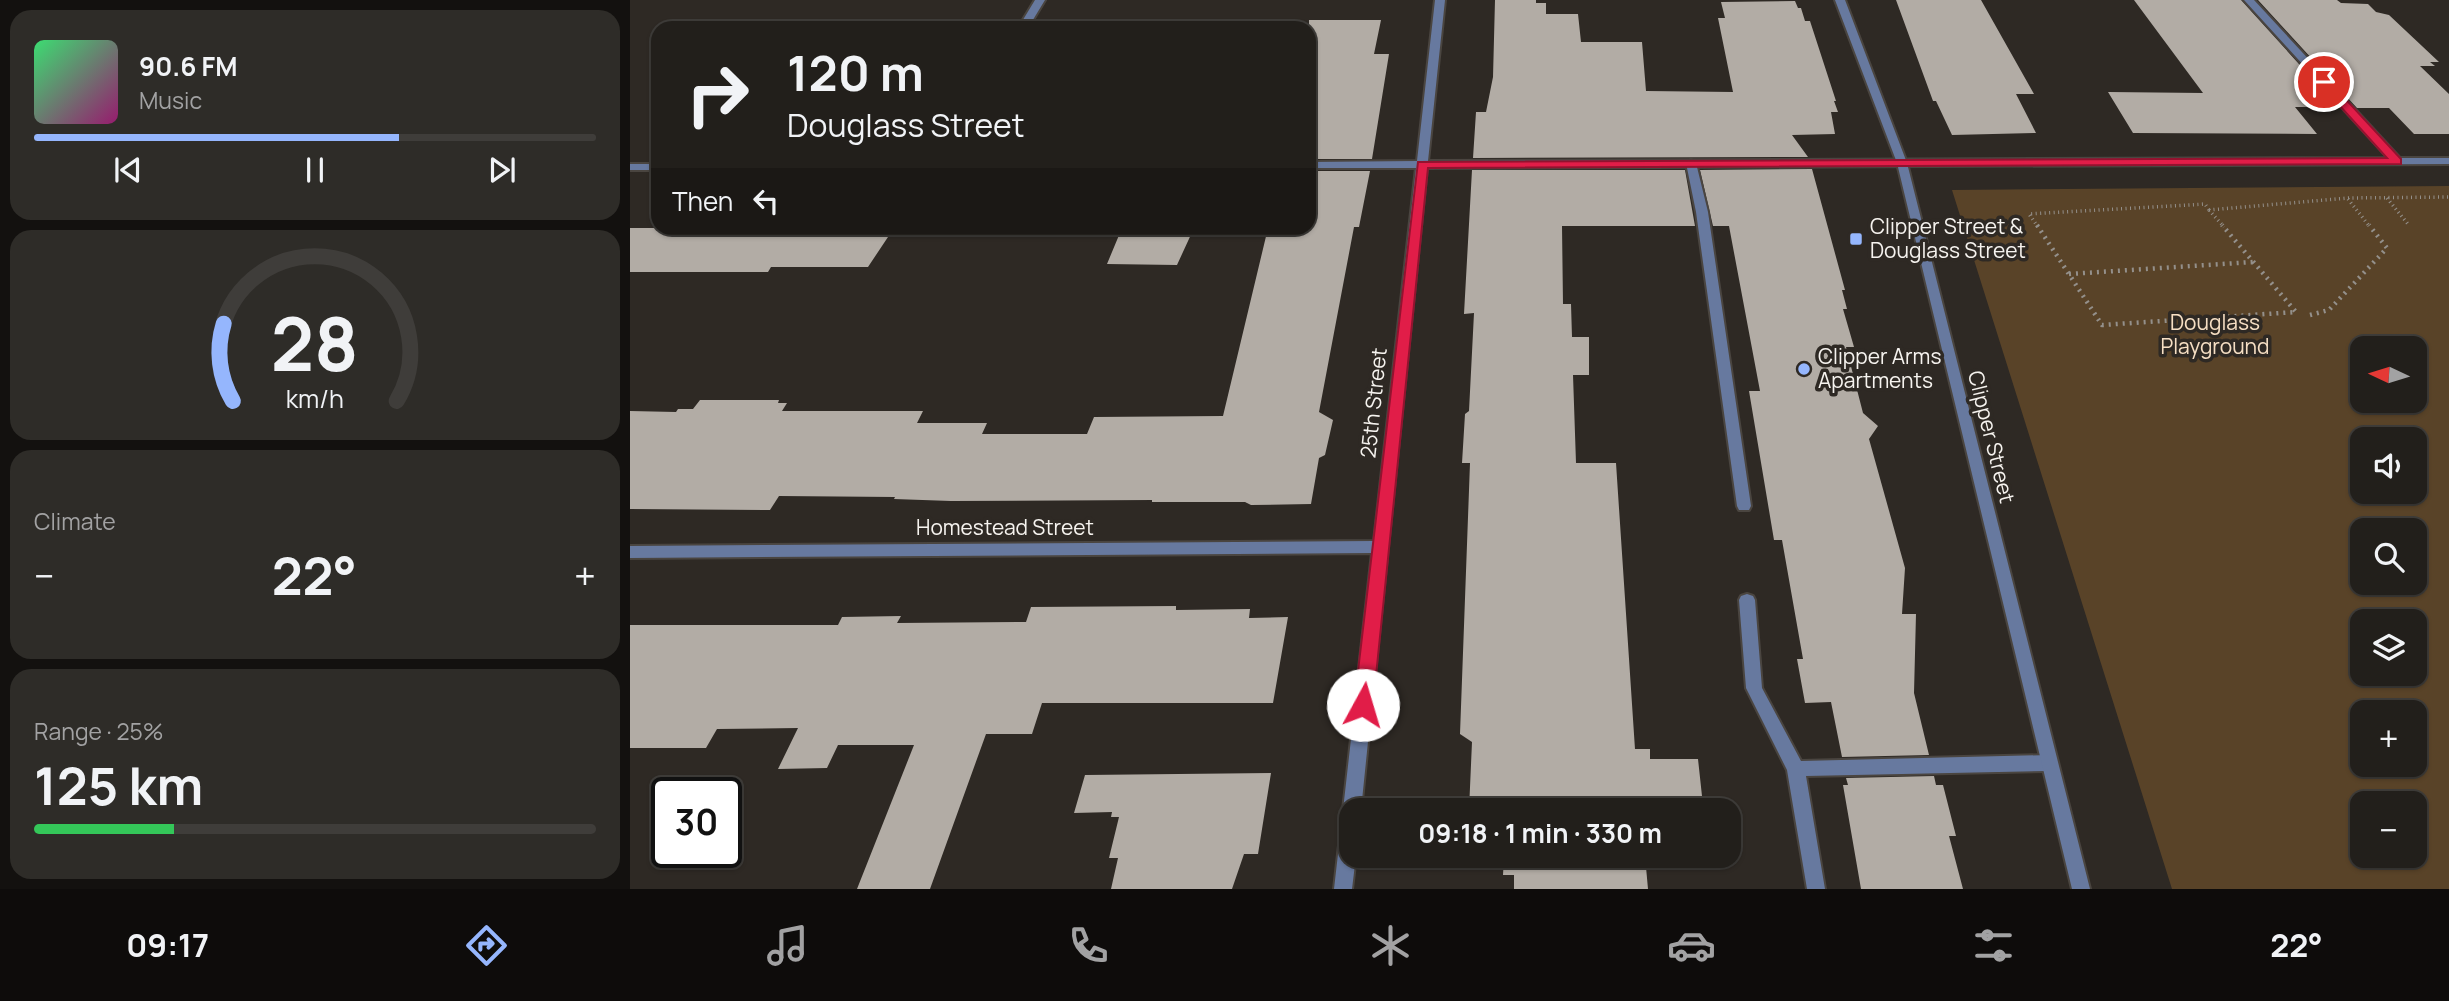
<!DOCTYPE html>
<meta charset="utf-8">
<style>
:root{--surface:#221f1b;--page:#2e2c28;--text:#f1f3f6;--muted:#a2a2a3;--line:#3f3d3a;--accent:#95b6fd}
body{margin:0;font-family:Manrope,sans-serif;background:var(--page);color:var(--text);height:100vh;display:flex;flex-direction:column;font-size:26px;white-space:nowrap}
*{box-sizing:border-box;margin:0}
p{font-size:23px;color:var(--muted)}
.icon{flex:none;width:38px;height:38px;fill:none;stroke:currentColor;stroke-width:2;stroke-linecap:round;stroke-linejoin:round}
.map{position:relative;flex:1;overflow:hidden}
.details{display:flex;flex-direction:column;gap:10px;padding:10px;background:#13110f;width:630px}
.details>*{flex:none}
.guide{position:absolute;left:21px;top:21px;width:665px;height:214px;border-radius:21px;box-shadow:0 2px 5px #0004,0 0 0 2px var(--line);background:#221f1b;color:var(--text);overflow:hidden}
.needle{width:46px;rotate:274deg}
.fabs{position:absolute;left:1720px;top:336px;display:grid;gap:14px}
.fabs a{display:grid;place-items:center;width:77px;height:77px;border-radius:14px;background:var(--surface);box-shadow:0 2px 5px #0004,0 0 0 2px var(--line);font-size:35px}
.speed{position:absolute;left:21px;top:777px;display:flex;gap:14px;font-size:35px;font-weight:700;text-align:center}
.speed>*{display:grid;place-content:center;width:91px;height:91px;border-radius:50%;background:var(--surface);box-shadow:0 2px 5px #0004,0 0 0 2px var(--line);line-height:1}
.speed .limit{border:4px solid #111;border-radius:10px;background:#fff;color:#111}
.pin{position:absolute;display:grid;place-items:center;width:60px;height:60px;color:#fff;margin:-30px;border:4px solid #fff;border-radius:50%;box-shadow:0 2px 7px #0007}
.me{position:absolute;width:77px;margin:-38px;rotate:6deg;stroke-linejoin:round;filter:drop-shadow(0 0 5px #0008)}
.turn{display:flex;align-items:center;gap:24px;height:147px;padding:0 21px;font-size:32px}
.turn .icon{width:91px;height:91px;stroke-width:2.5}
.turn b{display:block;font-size:49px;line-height:60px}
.then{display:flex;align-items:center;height:66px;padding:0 21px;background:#0003;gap:14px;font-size:26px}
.big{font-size:52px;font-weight:700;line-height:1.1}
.details .card{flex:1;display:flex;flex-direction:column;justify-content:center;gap:10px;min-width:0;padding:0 24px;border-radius:21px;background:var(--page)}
.details .dial{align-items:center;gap:0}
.dial svg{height:182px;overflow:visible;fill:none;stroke:var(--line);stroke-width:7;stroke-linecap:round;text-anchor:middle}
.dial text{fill:var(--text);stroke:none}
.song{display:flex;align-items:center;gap:21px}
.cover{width:84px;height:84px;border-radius:10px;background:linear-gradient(135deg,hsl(140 70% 55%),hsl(320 70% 35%))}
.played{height:7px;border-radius:4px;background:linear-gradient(90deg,var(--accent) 65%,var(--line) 65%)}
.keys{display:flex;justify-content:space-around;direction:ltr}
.heat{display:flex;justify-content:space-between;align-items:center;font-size:38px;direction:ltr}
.charge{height:10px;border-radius:5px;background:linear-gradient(90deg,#34c759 25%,var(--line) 0)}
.trip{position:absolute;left:709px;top:798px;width:402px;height:70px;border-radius:21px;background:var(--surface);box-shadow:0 2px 5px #0004,0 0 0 2px var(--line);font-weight:700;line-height:70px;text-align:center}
.dock{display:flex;height:112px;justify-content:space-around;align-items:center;background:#0e0c0b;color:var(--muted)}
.dock .icon{width:49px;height:49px}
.dock .on{color:var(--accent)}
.dock b{font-size:32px;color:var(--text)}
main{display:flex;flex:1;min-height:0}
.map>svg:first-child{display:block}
.green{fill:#594328;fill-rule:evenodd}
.building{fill:#b2aca5}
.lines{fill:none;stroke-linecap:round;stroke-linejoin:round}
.service-casing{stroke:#4a4540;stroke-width:4}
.minor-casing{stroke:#4a4540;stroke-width:4}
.tertiary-casing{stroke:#4a4540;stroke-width:4}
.path-far1{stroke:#94908b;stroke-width:3.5;stroke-dasharray:1 3.5;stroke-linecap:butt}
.path{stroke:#94908b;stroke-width:4.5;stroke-dasharray:2 5;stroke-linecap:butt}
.service{fill:#67799f;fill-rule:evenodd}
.minor{fill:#67799f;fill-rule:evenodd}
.tertiary{fill:#67799f;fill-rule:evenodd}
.route{fill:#e11d48;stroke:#92132f;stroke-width:2}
.poi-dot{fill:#95b6fd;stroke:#2e2924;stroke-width:2.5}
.labels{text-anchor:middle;stroke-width:7;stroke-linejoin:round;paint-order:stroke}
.poi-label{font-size:21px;fill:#f6f3ef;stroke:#2e2924;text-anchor:start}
.park-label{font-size:21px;fill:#f6dfc4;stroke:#2e2924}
.street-label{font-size:21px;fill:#f6f3ef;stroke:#2e2924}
</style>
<main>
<section class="details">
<div class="card">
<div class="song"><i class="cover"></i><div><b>90.6 FM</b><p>Music</p></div></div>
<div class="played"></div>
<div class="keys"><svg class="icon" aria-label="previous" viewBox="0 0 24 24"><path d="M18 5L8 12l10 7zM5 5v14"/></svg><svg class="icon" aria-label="pause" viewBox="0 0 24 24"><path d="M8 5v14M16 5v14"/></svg><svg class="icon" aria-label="next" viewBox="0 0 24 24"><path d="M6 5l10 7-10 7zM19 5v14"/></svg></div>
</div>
<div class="card dial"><svg viewBox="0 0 100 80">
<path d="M14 69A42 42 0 1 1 86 69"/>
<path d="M14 69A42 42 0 0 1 10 35" stroke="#95b6fd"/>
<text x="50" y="56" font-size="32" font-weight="700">28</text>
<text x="50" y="72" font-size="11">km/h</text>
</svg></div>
<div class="card"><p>Climate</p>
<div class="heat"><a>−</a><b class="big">22°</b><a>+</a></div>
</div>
<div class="card"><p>Range · 25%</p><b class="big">125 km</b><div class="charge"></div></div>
</section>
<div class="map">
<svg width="1819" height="889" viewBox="0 0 1819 889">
<rect width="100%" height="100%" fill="#2e2924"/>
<path class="green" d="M1819,186V889H1542L1322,190ZM1785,348V401H1732V348ZM1732,439H1785V492H1732ZM1732,530H1785V583H1732ZM1785,621V674H1732V621ZM1785,712V765H1732V712ZM1732,803H1785V856H1732Z"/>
<path class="building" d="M865,0H906V3H916V14H948L951,42H1012L1016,91L1103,92L1088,18H1095L1091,2L1165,1L1168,8H1171L1175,21H1180L1206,101H1204L1208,112H1201L1205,134L1162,135L1178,157L843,158L846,112H856L863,77Z
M1266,0H1351L1404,94H1386L1406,133L1322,135L1306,101H1303Z
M1504,0H1611L1708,107H1665L1687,134L1503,133L1478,92L1573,93Z
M1628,0H1707L1711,3L1738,4L1746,12L1759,15L1809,62H1800L1805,66H1790L1819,94V134H1784L1759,108H1727Z
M679,20H751L744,54H759L742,159H679Z
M1182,169L1215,290H1212L1217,309H1213L1224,347H1216L1233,413L1248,426L1239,439L1275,568L1272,614H1286L1284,693L1299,755L1212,757L1201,702L1175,703L1167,659H1173L1152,540H1144L1119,391H1130L1099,226H1083L1070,170Z
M842,170H1055L1065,226H932L933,304H941L942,337H959V375H943L946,463H986L1005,749H1020V759H1068L1072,796H1025L1026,810H839L842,742L830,734L840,463H832L835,414L839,411L844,313L834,314Z
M679,171H740L729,227H724L689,412L703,420L695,455L689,458L681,504L621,505L615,502H522V500L321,501L264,499L265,497L149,496L140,510L0,509V411L46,412L48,409H63L70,400H149L148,403H157L152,411H293L287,423H357L352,434H457L464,417L593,416L638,228H679Z
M0,228H264L238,267H141L138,272H0Z
M492,228H564L547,265L477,264Z
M546,606V610L620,609L619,618L658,617L643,703H412L402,734H356L300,889H227L284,745H208L197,768L148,769L168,728L87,729L76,748H0V625H208L212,617L271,616L267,623L396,622L401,607Z
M641,773L628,854H614L602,889H481L488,858H479L489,817H481L482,812L444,813L455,775Z
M1304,776L1306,785H1313L1326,836H1319L1333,889H1231L1213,785H1218L1216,778Z
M874,856H1015L1018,889H884V875H873Z"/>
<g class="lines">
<defs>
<path id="service" d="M1061,160L1066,163L1078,212L1121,506L1119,510H1109L1107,506L1066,212L1056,163Z
M1117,594L1123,596L1125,600L1132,688L1171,761L1418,755L1424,758L1427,763L1424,768L1418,771L1176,776L1195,889H1177L1157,770L1116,688L1109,600L1111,596Z"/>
<path id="minor" d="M405,0H415L398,28H388Z
M805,0H815L798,161L1758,158L1614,0H1624L1770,158H1819V164L797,168L731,810H721V856H726L722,889H704L712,819L714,813L713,810L742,553L0,558V546L744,541L786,168H679V162L787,161Z
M0,164H28V170H0Z"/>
<path id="tertiary" d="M1205,0H1215L1277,163L1460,889H1442L1267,163Z"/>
</defs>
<use href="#service" class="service-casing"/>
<use href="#minor" class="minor-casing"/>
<use href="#tertiary" class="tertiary-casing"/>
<path class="path-far1" d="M1757,198L1778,224
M1718,199L1740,227
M1579,210L1594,227
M1579,210L1718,198L1819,197
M1408,227L1399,214L1575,204L1579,210"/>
<path class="path" d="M1407,225L1472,325L1666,312L1592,225
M1439,274L1623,262
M1680,315L1699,310L1757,248L1739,225"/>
<use href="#service" class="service"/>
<use href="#minor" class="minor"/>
<use href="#tertiary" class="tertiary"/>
</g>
<path class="route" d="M1690,80H1698L1771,159V164L798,168L743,705L740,711L733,713L727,711L724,705L788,162L1757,158L1690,84Z"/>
<g class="poi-dot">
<rect x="1219" y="232" width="14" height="14" rx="3.5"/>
<circle cx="1174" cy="369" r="7"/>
</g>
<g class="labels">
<g class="poi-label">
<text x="1240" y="234">Clipper Street &amp;<tspan x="1240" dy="24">Douglass Street</tspan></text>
<text x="1188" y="364">Clipper Arms<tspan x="1188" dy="24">Apartments</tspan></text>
</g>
<g class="park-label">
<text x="1585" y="330">Douglass<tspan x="1585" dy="24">Playground</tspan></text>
</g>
<g class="street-label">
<text transform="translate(744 403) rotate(-84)" y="7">25th Street</text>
<text transform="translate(1361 437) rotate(76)" y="7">Clipper Street</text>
<text x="375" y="535">Homestead Street</text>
</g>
</g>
</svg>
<div class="fabs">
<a><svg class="needle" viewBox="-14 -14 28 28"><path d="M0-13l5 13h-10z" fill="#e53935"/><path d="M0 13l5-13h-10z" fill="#a2a2a3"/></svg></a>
<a><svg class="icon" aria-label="sound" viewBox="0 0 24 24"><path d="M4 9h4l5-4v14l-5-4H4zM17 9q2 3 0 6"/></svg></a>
<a><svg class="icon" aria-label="search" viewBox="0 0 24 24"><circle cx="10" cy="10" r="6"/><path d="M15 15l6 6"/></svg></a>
<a><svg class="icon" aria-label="layers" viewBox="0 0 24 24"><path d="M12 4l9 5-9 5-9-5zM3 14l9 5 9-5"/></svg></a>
<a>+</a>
<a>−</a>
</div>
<div class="speed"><div class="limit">30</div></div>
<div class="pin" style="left:1694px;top:82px;background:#d93025"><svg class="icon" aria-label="arrive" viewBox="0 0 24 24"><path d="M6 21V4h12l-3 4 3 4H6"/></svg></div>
<svg class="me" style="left:733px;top:705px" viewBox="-20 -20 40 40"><circle r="19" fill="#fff"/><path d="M0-13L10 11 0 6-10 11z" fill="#e11d48"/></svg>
<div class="trip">09:18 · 1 min · 330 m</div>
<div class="guide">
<div class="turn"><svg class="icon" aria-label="right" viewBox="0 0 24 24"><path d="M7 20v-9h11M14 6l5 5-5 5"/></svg><div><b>120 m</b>Douglass Street</div></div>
<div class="then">Then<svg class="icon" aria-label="left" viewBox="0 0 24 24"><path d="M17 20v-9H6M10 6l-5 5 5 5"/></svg></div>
</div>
</div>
</main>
<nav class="dock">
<b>09:17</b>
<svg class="icon on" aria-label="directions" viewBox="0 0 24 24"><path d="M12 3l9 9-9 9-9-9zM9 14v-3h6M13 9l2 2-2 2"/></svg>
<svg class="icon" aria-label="music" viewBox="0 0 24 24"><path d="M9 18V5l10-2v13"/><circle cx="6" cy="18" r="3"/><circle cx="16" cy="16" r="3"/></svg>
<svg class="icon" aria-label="phone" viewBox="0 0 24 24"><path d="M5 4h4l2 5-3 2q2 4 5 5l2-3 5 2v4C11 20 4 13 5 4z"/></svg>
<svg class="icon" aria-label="climate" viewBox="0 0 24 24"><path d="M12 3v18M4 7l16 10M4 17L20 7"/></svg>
<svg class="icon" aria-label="car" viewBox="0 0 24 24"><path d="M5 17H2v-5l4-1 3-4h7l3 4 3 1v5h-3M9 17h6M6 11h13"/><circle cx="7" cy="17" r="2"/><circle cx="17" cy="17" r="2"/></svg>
<svg class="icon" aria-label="filters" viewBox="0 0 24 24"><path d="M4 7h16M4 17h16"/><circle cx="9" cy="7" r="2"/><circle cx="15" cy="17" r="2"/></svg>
<b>22°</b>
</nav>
